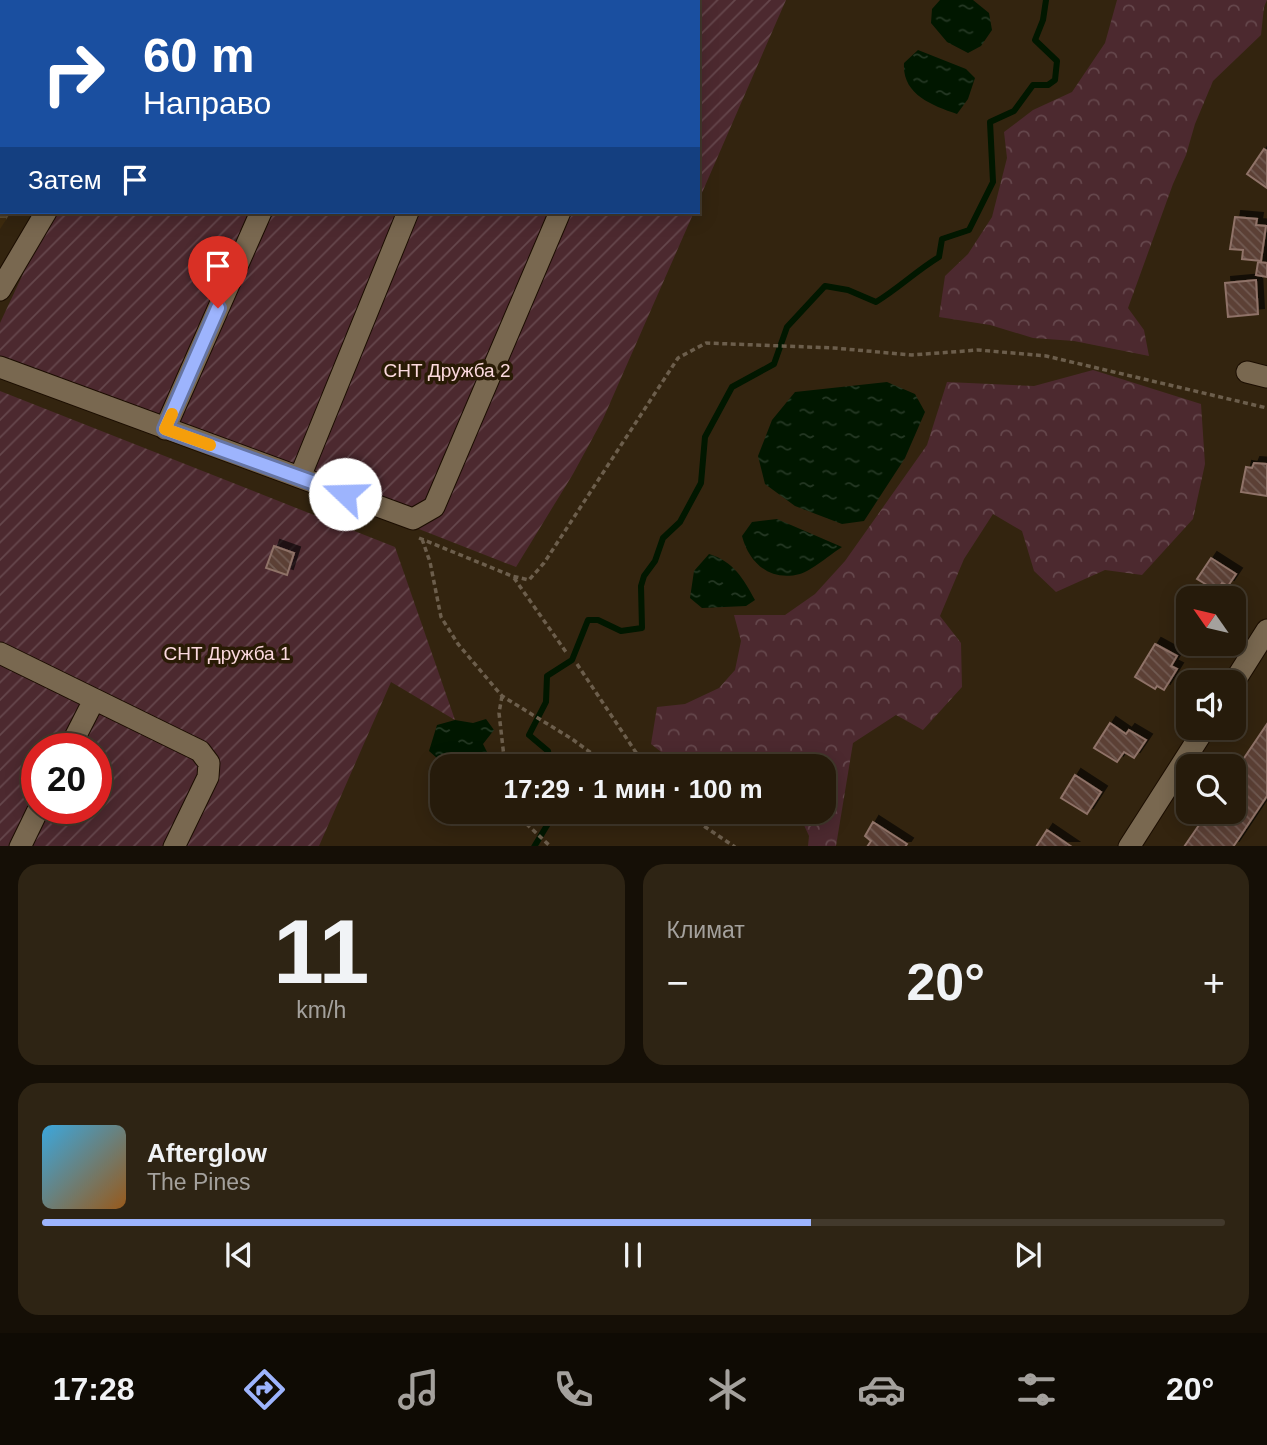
<!DOCTYPE html>
<html lang="ru">
<meta charset="utf-8">
<style>
:root{--surface:#261b0b;--page:#2e2414;--text:#f1f3f6;--muted:#a4a19d;--line:#42392c;--accent:#9db4fd}
body{margin:0;font-family:Arial,sans-serif;background:var(--page);color:var(--text);height:100vh;display:flex;flex-direction:column;font-size:26px;white-space:nowrap}
*{box-sizing:border-box;margin:0}
p{font-size:23px;color:var(--muted)}
.icon{flex:none;width:38px;height:38px;fill:none;stroke:currentColor;stroke-width:2;stroke-linecap:round;stroke-linejoin:round}
.map{position:relative;height:846px;overflow:hidden}
.sheet{display:flex;flex-direction:column;gap:18px;padding:18px;background:#150f06;flex:1}
.sheet>*{flex:none}
.guide{position:absolute;left:0px;top:0px;width:700px;height:214px;box-shadow:0 4px 18px #0003,0 0 0 2px var(--line);background:#1a4fa0;color:#fff;overflow:hidden}
.needle{width:46px;rotate:304deg}
.buttons{position:absolute;left:1176px;top:586px;display:grid;gap:14px}
.buttons a{display:grid;place-items:center;width:70px;height:70px;border-radius:14px;background:var(--surface);box-shadow:0 4px 18px #0003,0 0 0 2px var(--line);font-size:35px}
.speed{position:absolute;left:21px;top:733px;display:flex;gap:14px;font-size:35px;font-weight:700;text-align:center}
.speed>*{display:grid;place-content:center;width:91px;height:91px;border-radius:50%;background:var(--surface);box-shadow:0 4px 18px #0003,0 0 0 2px var(--line);line-height:1}
.speed .limit{border:10px solid #d22;background:#fff;color:#111}
.pin{position:absolute;display:grid;place-items:center;width:60px;height:60px;color:#fff;margin:-72px -30px;border-radius:50% 50% 50% 0;rotate:-45deg;box-shadow:0 0 7px #0007}
.pin .icon{rotate:45deg}
.me{position:absolute;width:77px;margin:-38px;rotate:291deg;stroke-linejoin:round;filter:drop-shadow(0 0 5px #0008)}
.turn{display:flex;align-items:center;gap:24px;height:147px;padding:0 28px;font-size:32px}
.turn .icon{width:91px;height:91px;stroke-width:2.5}
.turn b{display:block;font-size:49px;line-height:60px}
.then{display:flex;align-items:center;height:66px;padding:0 28px;background:#0003;gap:14px;font-size:26px}
.big{font-size:52px;font-weight:700;line-height:1.1}
.sheet .card{flex:1;display:flex;flex-direction:column;justify-content:center;gap:10px;min-width:0;padding:0 24px;border-radius:21px;background:var(--page)}
.sheet .dial{align-items:center;gap:0}
.dial b{font-size:91px;line-height:1}
.song{display:flex;align-items:center;gap:21px}
.cover{width:84px;height:84px;border-radius:10px;background:linear-gradient(135deg,hsl(200 70% 55%),hsl(30 70% 35%))}
.played{height:7px;border-radius:4px;background:linear-gradient(90deg,var(--accent) 65%,var(--line) 65%)}
.keys{display:flex;justify-content:space-around;direction:ltr}
.heat{display:flex;justify-content:space-between;align-items:center;font-size:38px;direction:ltr}
.sheet .tiles{flex:1;display:grid;gap:18px;grid-template-columns:1fr 1fr}
.card:last-child{grid-column:span 2}
.trip{position:absolute;left:430px;top:754px;width:406px;height:70px;border-radius:21px;background:var(--surface);box-shadow:0 4px 18px #0003,0 0 0 2px var(--line);font-weight:700;line-height:70px;text-align:center}
.dock{display:flex;height:112px;justify-content:space-around;align-items:center;background:#0f0b04;color:var(--muted)}
.dock .icon{width:49px;height:49px}
.dock .active{color:var(--accent)}
.dock b{font-size:32px;color:var(--text)}
.map>svg:first-child{display:block}
.industrial{fill:url(#industrial-grid)}
.forest{fill:url(#forest-crowns)}
.garden{fill:url(#garden-furrows);fill-rule:evenodd}
.water{fill:url(#water-ripples)}
.lines{fill:none;stroke-linecap:round;stroke-linejoin:round}
.stream{stroke:#011700;stroke-width:6}
.building{fill:url(#building-back-hatch);stroke:#8f7267;stroke-width:2;filter:url(#shadow)}
.minor-casing{stroke:#1b0d00;stroke-width:23}
.path{stroke:#6c5e4c;stroke-width:3.5;stroke-dasharray:5 3.5;stroke-linecap:butt}
.minor{stroke:#796850;stroke-width:21}
.route-casing{stroke:#6675a4;stroke-width:18}
.route{stroke:#9db4fd;stroke-width:12}
.slow{stroke:#f59e0b;stroke-width:12}
.labels{text-anchor:middle;stroke-width:7;stroke-linejoin:round;paint-order:stroke}
.park-label{font-size:19px;fill:#fbd9de;stroke:#291b05}
</style>
<div class="map">
<svg width="1267" height="847" viewBox="0 0 1267 847">
<defs>
<pattern id="industrial-grid" width="8" height="8" patternUnits="userSpaceOnUse" patternTransform="scale(1.75)"><rect width="8" height="8" fill="#3e2b0e"/><path d="M0 4h8M4 0v8" fill="none" stroke="#594930"/></pattern>
<pattern id="forest-crowns" width="20" height="18" patternUnits="userSpaceOnUse" patternTransform="scale(1.75)"><rect width="20" height="18" fill="#4c292f"/><path d="M2 6a3 3 0 1 1 6 0M12 15a3 3 0 1 1 6 0" fill="none" stroke="#65474c"/></pattern>
<pattern id="garden-furrows" width="10" height="10" patternUnits="userSpaceOnUse" patternTransform="scale(1.75)"><rect width="10" height="10" fill="#4c292f"/><path d="M-1 1l2-2M0 10L10 0M9 11l2-2" fill="none" stroke="#65474c"/></pattern>
<pattern id="water-ripples" width="26" height="14" patternUnits="userSpaceOnUse" patternTransform="scale(1.75)"><rect width="26" height="14" fill="#011700"/><path d="M2 4q2-2 4 0t4 0M15 11q2-2 4 0t4 0" fill="none" stroke="#253824"/></pattern>
<pattern id="building-back-hatch" width="6" height="6" patternUnits="userSpaceOnUse" patternTransform="scale(1.75)"><rect width="6" height="6" fill="#5b4036"/><path d="M-1 5l2 2M0 0l6 6M5-1l2 2" fill="none" stroke="#725b52"/></pattern>
<filter id="shadow"><feDropShadow dx="6" dy="-6" stdDeviation="0" flood-color="#0009"/></filter>
</defs>
<rect width="100%" height="100%" fill="#33240f"/>
<path class="industrial" d="M0,0H145L2,2V212H11L0,229Z"/>
<path class="forest" d="M1117,0H1267L1264,7L1261,35L1213,81L1195,124L1186,155L1173,184L1128,308L1144,330L1149,356L1074,341L1033,338L990,325L939,317L945,276L968,254L992,217L1007,158L1004,132L1033,110L1072,92L1105,43Z
M1093,370L1201,404L1205,464L1193,519L1142,575L1105,570L1056,592L1034,571L1022,531L993,514L964,559L940,616L961,643L962,687L923,730L896,715L853,743L836,846H808L809,836L798,812H824V766H679L651,744L657,707L685,704L719,688L735,670L741,641L734,615H785L815,594L845,561L927,445L947,382L1034,386Z"/>
<path class="garden" d="M176,0H786L698,202V2H175Z
M52,212H694L603,419L573,474L516,567L0,365V323Z
M0,391L395,547L455,720L391,682L319,846H0ZM37,749H96V808H37Z"/>
<path class="water" d="M940,0H973L989,13L992,30L981,46L968,53L947,42L931,23L932,9Z
M918,50L966,69L975,78L968,99L957,114C931,105 902,94 904,63Z
M887,382L915,394L925,412L905,458L864,521L842,524L795,506L765,484L758,456L772,420L795,392Z
M777,519L842,547C831,554 811,571 800,574C770,582 749,563 742,536L752,522Z
M709,554C734,562 743,578 755,600L746,606L702,608L690,598L694,571Z
M486,719L494,730L483,744L494,766H446L429,751L437,725L455,720L473,723Z"/>
<g class="lines">
<path class="stream" d="M551,766L548,751L529,735L546,702L547,676L572,660L588,620H598L621,631L642,628L641,586L644,576L655,561L663,538L680,522L701,483L705,437L732,387L774,364L787,327L825,286L848,290L876,302C899,288 916,271 939,257L942,239L969,230L993,182L990,122L1014,111L1033,85H1048L1055,80L1057,61L1035,40L1043,20L1046,0
M534,847L555,812"/>
</g>
<path class="building" d="M1264,149L1267,151V188L1247,174Z
M1235,217L1257,219L1256,225L1266,226L1261,261L1242,259L1243,250L1230,249Z
M1258,262L1267,263V277L1256,275Z
M1256,280L1258,314L1228,317L1225,283Z
M1254,463L1267,464V496L1241,492L1246,467L1252,468Z
M274,546L294,553L287,575L266,568Z
M1211,558L1236,574L1228,586L1222,583L1217,591L1197,579Z
M1155,644L1177,656L1171,666L1177,669L1164,690L1157,686L1155,689L1135,677Z
M1110,723L1126,734L1129,730L1146,740L1134,758L1124,752L1117,762L1094,748Z
M1267,724V796L1233,847H1184L1208,812H1234V773Z
M1075,775L1101,792L1087,814L1061,798Z
M873,822L907,844L905,847H867L871,841L865,836Z
M1047,830L1072,847H1036Z"/>
<g class="lines">
<defs>
<path id="minor" d="M175,2L176,0
M354,2L355,0
M493,2L494,0
M649,2V0
M0,290L46,212
M0,367L413,519L434,507L560,212
M1247,372L1267,377
M165,429L261,212
M300,477L408,212
M0,653L200,751L209,763L208,777L174,847
M1234,682L1267,630
M69,749L94,700
M20,847L39,808
M1129,847L1205,728"/>
</defs>
<use href="#minor" class="minor-casing"/>
<path class="path" d="M419,538L512,576L529,580L544,563L678,358L706,343L834,348L912,355L978,350L1046,356L1267,408
M422,539L430,562L441,617L458,644L502,696L572,739L609,766
M514,578L566,652
M577,664L645,766
M502,696L499,713L505,766
M514,812L551,847
M683,812L735,847"/>
<use href="#minor" class="minor"/>
</g>
<g class="lines">
<defs>
<path id="route" d="M218,308L165,429L345,494"/>
</defs>
<use href="#route" class="route-casing"/>
<use href="#route" class="route"/>
<path class="slow" d="M172,414L165,429L210,445"/>
</g>
<g class="labels">
<g class="park-label">
<text x="447" y="377">СНТ Дружба 2</text>
<text x="227" y="660">СНТ Дружба 1</text>
</g>
</g>
</svg>
<div class="buttons">
<a><svg class="needle" viewBox="-14 -14 28 28"><path d="M0-13l5 13h-10z" fill="#e53935"/><path d="M0 13l5-13h-10z" fill="#a4a19d"/></svg></a>
<a><svg class="icon" aria-label="sound" viewBox="0 0 24 24"><path d="M4 9h4l5-4v14l-5-4H4zM17 9q2 3 0 6"/></svg></a>
<a><svg class="icon" aria-label="search" viewBox="0 0 24 24"><circle cx="10" cy="10" r="6"/><path d="M15 15l6 6"/></svg></a>
</div>
<div class="speed"><div class="limit">20</div></div>
<div class="pin" style="left:218px;top:308px;background:#d93025"><svg class="icon" aria-label="arrive" viewBox="0 0 24 24"><path d="M6 21V4h12l-3 4 3 4H6"/></svg></div>
<svg class="me" style="left:345px;top:494px" viewBox="-20 -20 40 40"><circle r="19" fill="#fff"/><path d="M0-13L10 11 0 6-10 11z" fill="#9db4fd"/></svg>
<div class="trip">17:29 · 1 мин · 100 m</div>
<div class="guide">
<div class="turn"><svg class="icon" aria-label="right" viewBox="0 0 24 24"><path d="M7 20v-9h11M14 6l5 5-5 5"/></svg><div><b>60 m</b>Направо</div></div>
<div class="then">Затем<svg class="icon" aria-label="arrive" viewBox="0 0 24 24"><path d="M6 21V4h12l-3 4 3 4H6"/></svg></div>
</div>
</div>
<section class="sheet">
<div class="tiles">
<div class="card dial"><b>11</b><p>km/h</p></div>
<div class="card"><p>Климат</p>
<div class="heat"><a>−</a><b class="big">20°</b><a>+</a></div>
</div>
<div class="card">
<div class="song"><i class="cover"></i><div><b>Afterglow</b><p>The Pines</p></div></div>
<div class="played"></div>
<div class="keys"><svg class="icon" aria-label="previous" viewBox="0 0 24 24"><path d="M18 5L8 12l10 7zM5 5v14"/></svg><svg class="icon" aria-label="pause" viewBox="0 0 24 24"><path d="M8 5v14M16 5v14"/></svg><svg class="icon" aria-label="next" viewBox="0 0 24 24"><path d="M6 5l10 7-10 7zM19 5v14"/></svg></div>
</div>
</div>
</section>
<nav class="dock">
<b>17:28</b>
<svg class="icon active" aria-label="directions" viewBox="0 0 24 24"><path d="M12 3l9 9-9 9-9-9zM9 14v-3h6M13 9l2 2-2 2"/></svg>
<svg class="icon" aria-label="music" viewBox="0 0 24 24"><path d="M9 18V5l10-2v13"/><circle cx="6" cy="18" r="3"/><circle cx="16" cy="16" r="3"/></svg>
<svg class="icon" aria-label="phone" viewBox="0 0 24 24"><path d="M5 4h4l2 5-3 2q2 4 5 5l2-3 5 2v4C11 20 4 13 5 4z"/></svg>
<svg class="icon" aria-label="climate" viewBox="0 0 24 24"><path d="M12 3v18M4 7l16 10M4 17L20 7"/></svg>
<svg class="icon" aria-label="car" viewBox="0 0 24 24"><path d="M5 17H2v-5l4-1 3-4h7l3 4 3 1v5h-3M9 17h6M6 11h13"/><circle cx="7" cy="17" r="2"/><circle cx="17" cy="17" r="2"/></svg>
<svg class="icon" aria-label="filters" viewBox="0 0 24 24"><path d="M4 7h16M4 17h16"/><circle cx="9" cy="7" r="2"/><circle cx="15" cy="17" r="2"/></svg>
<b>20°</b>
</nav>
